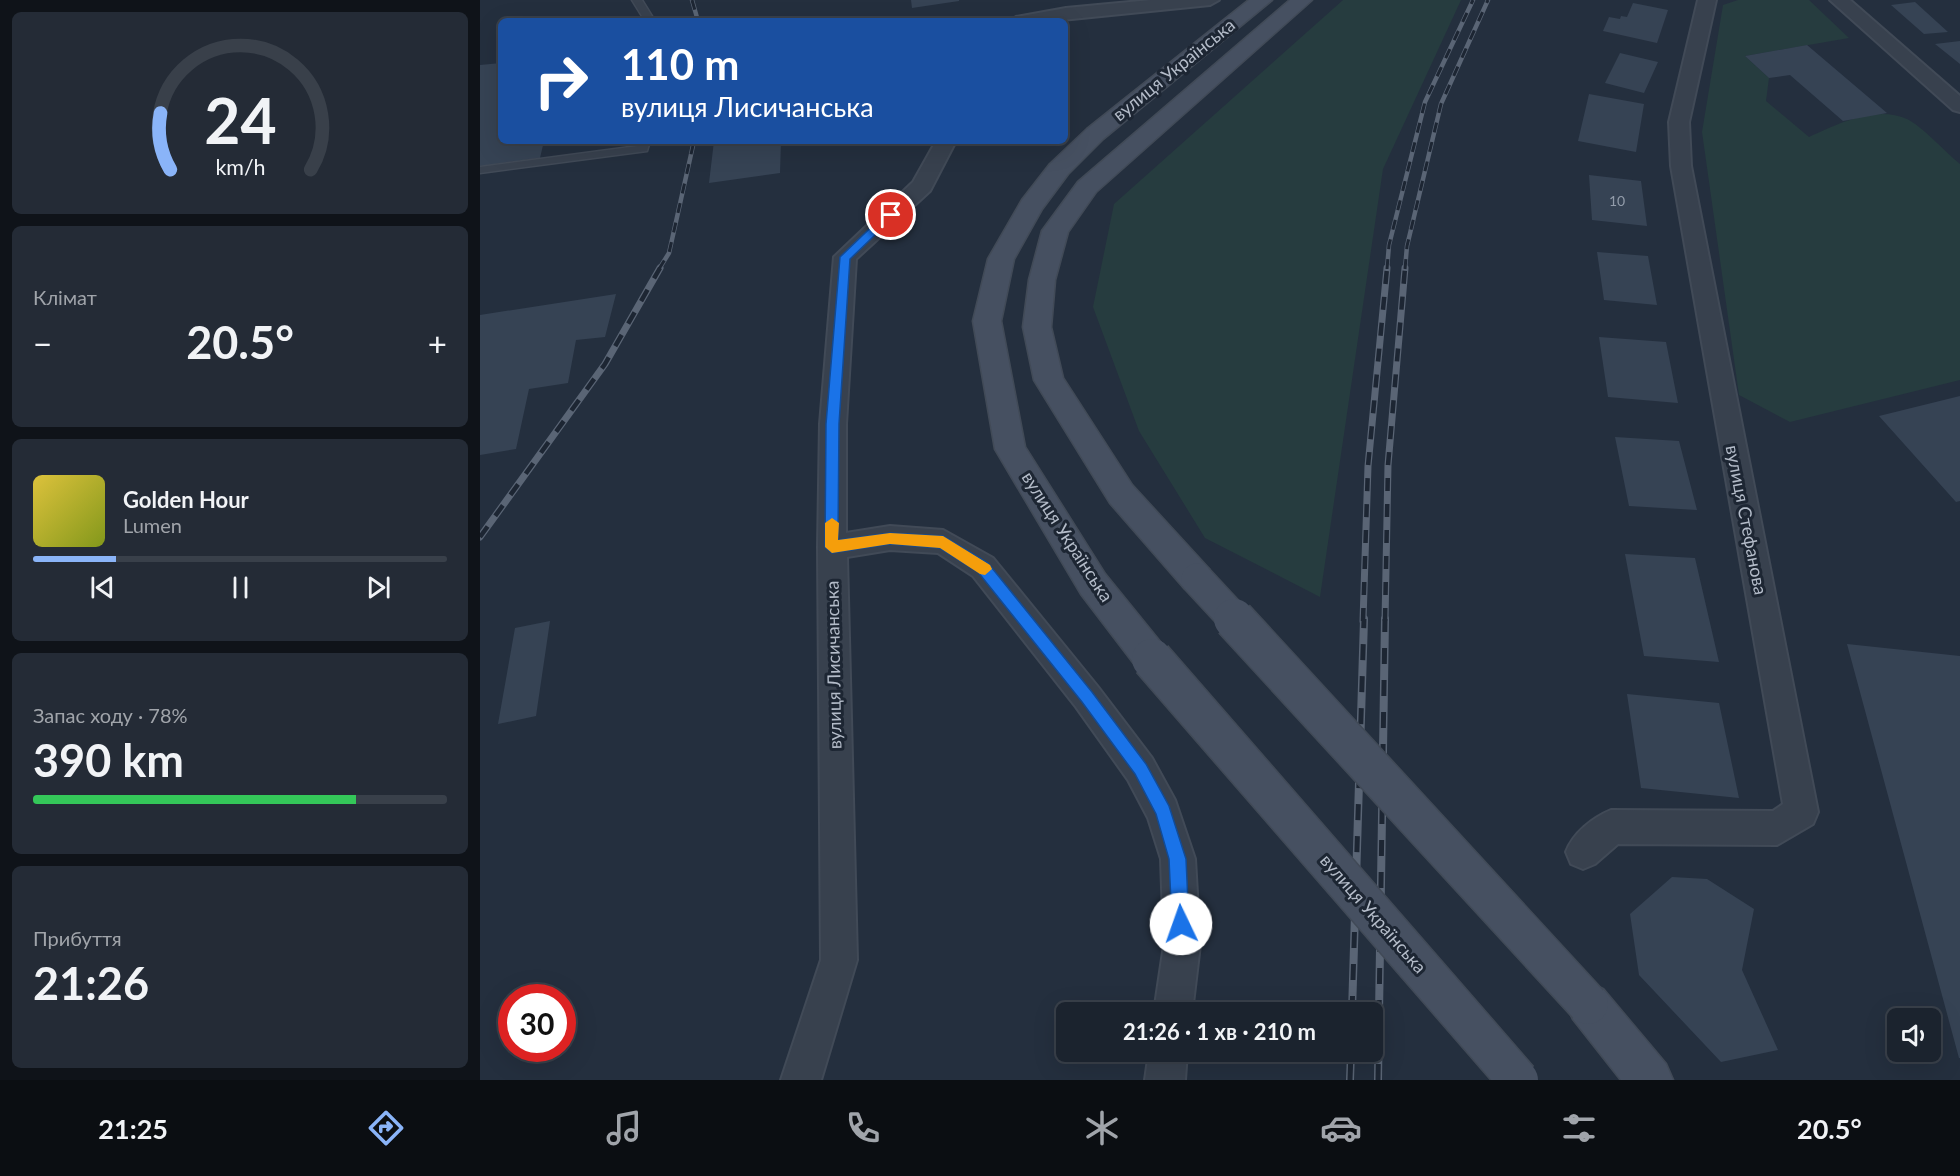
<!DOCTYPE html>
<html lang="uk">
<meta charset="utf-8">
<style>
:root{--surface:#1b232e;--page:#242b36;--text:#f1f3f6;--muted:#a0a4aa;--line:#39404a;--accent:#8ab4f8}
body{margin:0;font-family:Lato,sans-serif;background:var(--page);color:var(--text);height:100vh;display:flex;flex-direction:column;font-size:22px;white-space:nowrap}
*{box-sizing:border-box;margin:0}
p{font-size:20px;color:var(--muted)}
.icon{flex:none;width:33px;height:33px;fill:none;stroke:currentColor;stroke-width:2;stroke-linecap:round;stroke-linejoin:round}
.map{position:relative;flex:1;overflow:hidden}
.panel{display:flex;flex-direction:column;gap:12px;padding:12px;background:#0f1319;width:480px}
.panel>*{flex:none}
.top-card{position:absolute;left:18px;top:18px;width:570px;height:126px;border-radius:9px;box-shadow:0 6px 24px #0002,0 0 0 2px var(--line);background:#1a4fa0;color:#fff;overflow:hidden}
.buttons{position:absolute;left:1407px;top:1008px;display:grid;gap:12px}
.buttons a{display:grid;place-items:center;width:54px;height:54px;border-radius:9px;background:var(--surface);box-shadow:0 6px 24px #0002,0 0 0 2px var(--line);font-size:30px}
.speed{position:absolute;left:18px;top:984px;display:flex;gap:12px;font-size:30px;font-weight:700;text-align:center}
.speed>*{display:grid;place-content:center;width:78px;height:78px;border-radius:50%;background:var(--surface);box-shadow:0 6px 24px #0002,0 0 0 2px var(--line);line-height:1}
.speed .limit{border:9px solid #d22;background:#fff;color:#111}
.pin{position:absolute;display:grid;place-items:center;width:51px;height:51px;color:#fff;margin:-26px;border:3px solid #fff;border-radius:50%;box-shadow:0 2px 6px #0007}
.me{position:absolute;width:66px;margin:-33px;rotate:357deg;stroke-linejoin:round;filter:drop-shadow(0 0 4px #0008)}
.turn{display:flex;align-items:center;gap:21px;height:126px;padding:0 24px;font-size:27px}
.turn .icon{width:78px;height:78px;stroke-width:2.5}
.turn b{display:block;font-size:42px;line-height:51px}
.big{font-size:45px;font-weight:700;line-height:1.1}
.panel .card{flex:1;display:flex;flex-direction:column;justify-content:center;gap:9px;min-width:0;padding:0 21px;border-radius:9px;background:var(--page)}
.panel .dial{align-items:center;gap:0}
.dial svg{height:156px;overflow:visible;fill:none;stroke:var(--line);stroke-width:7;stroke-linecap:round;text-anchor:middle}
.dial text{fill:var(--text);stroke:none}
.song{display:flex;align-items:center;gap:18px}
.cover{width:72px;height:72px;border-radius:9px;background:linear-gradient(135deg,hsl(50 70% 55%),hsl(70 70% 35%))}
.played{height:6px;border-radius:3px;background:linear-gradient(90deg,var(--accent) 20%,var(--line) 20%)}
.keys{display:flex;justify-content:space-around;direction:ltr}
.heat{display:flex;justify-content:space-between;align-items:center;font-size:33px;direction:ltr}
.charge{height:9px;border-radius:4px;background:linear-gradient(90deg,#34c759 78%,var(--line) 0)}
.trip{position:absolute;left:576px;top:1002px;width:327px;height:60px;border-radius:9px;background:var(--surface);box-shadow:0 6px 24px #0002,0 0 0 2px var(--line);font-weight:700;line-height:60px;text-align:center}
.tab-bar{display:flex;height:96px;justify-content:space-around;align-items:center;background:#0b0e12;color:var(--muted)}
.tab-bar .icon{width:42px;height:42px}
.tab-bar .on{color:var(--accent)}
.tab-bar b{font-size:27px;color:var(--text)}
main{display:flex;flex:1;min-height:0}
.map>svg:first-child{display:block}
.green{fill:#263c3f}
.building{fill:#364354}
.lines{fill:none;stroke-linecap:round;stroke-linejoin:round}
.lane-casing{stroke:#414a57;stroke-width:3}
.street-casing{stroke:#414a57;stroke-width:4}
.secondary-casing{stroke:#414a57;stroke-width:3}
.lane{fill:#38414e;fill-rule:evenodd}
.street{fill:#38414e;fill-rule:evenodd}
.secondary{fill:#465061;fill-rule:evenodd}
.rail-far2-casing{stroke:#5a6575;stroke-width:4.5}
.rail-far1-casing{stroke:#5a6575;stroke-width:7}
.rail-casing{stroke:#5a6575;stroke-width:8}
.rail-far2{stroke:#1d2633;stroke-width:3;stroke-dasharray:10;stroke-linecap:butt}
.rail-far1{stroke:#1d2633;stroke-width:4.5;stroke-dasharray:13;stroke-linecap:butt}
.rail{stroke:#1d2633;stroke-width:5;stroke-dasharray:16;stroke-linecap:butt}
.secondary-bridge-far1-casing{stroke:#414a57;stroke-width:34;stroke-linecap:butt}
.secondary-bridge-casing{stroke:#414a57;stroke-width:43;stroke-linecap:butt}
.secondary-bridge-far1{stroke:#465061;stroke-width:31}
.secondary-bridge{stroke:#465061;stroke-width:40}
.route{fill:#1a73e8;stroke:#114b97;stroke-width:1.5}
.slow{fill:#f59e0b}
.labels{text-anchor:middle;stroke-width:6;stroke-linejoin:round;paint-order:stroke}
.far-number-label{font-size:14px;fill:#929caa}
.street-label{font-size:18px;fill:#b4bcc9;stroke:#1d2633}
</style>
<main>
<section class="panel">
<div class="card dial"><svg viewBox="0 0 100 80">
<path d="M14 69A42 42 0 1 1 86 69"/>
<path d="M14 69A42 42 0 0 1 9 40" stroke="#8ab4f8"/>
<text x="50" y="56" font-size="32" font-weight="700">24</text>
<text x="50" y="72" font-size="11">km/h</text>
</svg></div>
<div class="card"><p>Клімат</p>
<div class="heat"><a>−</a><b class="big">20.5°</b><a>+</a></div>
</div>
<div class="card">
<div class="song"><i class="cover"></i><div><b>Golden Hour</b><p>Lumen</p></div></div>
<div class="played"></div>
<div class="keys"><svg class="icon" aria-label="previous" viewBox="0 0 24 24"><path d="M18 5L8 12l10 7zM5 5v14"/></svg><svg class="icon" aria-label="pause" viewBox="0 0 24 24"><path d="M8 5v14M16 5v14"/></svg><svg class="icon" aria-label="next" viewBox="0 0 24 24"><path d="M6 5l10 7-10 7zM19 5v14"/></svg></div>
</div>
<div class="card"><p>Запас ходу · 78%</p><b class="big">390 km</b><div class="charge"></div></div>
<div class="card"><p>Прибуття</p><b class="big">21:26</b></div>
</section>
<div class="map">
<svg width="1480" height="1080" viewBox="0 0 1480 1080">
<rect width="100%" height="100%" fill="#242f3e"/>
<path class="green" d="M863,0H981L903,169L840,597L725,538L659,431L613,307L634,204Z
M1258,0H1329L1369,38L1265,56L1289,78L1286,101L1329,137C1358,124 1395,105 1427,119C1443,127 1465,152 1480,164V380L1310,422L1259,395L1222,132L1243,5Z"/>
<path class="building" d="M431,0H479V1L432,8Z
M1435,2L1468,32L1444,34L1411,5Z
M1153,3L1188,10L1177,43L1123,31L1129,17L1140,19L1141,16L1147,17Z
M1480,41V64L1455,44Z
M1327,45L1407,113L1363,121L1310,75L1289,78L1265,56Z
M1140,53L1178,62L1164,93L1125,83Z
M21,63V141H64L60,158L0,166V65Z
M1109,94L1164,104L1156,152L1098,141Z
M234,141H301L300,173L229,183Z
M1109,175L1161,181L1167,226L1112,220Z
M1117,252L1168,256L1177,305L1124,300Z
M136,294L125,337L96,340L88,383L49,389L36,449L0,455V315Z
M1119,337L1186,342L1198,403L1128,397Z
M1480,396V501L1476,502L1399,416Z
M1135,437L1199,441L1217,510L1149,506Z
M1145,554L1215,558L1239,662L1164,656Z
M70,621L56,716L18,724L35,628Z
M1367,644L1480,656V1058H1479Z
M1147,694L1239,703L1259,798L1161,788Z
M1192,877L1227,879L1274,909L1262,970L1298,1050L1241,1062L1159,975L1150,914Z"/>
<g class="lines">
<defs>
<path id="lane" d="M152,0H162L175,21H165Z
M160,141H170L167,151L0,173V167L158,146Z"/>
<path id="street" d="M671,0H739L730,5L572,21H533L536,17L586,8Z
M1218,0H1236L1209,122L1211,166L1338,812L1333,824L1297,845L1138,844L1115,864L1103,869L1091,864L1086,852C1093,833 1112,818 1131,810L1293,811L1303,804L1191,166L1189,122Z
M1350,0H1370L1480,96V112L1473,110Z
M456,141H476L450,191L376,259L366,424V533L410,526L463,530L513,558L618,687L672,758L695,800L715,859L720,945L712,1012H674L684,945L681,859L668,818L648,780L596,707L493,576L458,553L410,550L367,557L377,960L341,1080H301L341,960L338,547L340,424L354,257L433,182Z
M669,1052H707L705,1080H665Z"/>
<path id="secondary" d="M769,0H792L623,139L588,174L562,209L534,259L521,321L545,447L625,574L685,648L690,659L685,670L672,675L659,670L601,594L515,449L493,321L508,259L542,200L570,164L607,129Z
M810,0H832L616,192L588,232L575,280L571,327L583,378L652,485L729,569L734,579L729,589L717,593L705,589L630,503L554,380L543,327L549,280L562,231L598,182Z
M1108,982L1123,989L1186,1064L1193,1080H1141L1093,1019L1086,1004L1093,989Z"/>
</defs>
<use href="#lane" class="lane-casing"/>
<use href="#street" class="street-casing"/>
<use href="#secondary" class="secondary-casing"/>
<use href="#lane" class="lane"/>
<use href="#street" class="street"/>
<use href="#secondary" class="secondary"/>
<defs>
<path id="rail-far2" d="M212,0L218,21
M179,269L189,253L214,141
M907,269L909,245L945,102L993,0
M925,269L927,246L961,104L1008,0"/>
<path id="rail-far1" d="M0,537L125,364L180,268
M883,621L888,466L907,268
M905,621L908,465L925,268"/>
<path id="rail" d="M872,1012L884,619
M870,1080L871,1052
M898,1080L905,619"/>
</defs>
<use href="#rail-far2" class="rail-far2-casing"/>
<use href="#rail-far1" class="rail-far1-casing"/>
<use href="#rail" class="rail-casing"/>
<use href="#rail-far2" class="rail-far2"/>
<use href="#rail-far1" class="rail-far1"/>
<use href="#rail" class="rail"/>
<defs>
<path id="secondary-bridge-far1" d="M717,579L756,621"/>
<path id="secondary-bridge" d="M754,619L1108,1004
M672,659L1038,1080"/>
</defs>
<use href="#secondary-bridge-far1" class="secondary-bridge-far1-casing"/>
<use href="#secondary-bridge" class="secondary-bridge-casing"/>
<use href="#secondary-bridge-far1" class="secondary-bridge-far1"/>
<use href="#secondary-bridge" class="secondary-bridge"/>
</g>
<path class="route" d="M407,212L416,215L370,259L359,424L358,540L410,533L463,536L508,563L612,692L666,764L689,806L706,859L709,924L707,930L701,933L695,930L692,924L689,859L676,814L655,774L602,702L498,572L460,548L410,544L352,553L345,547L346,424L360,257Z"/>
<path class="slow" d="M352,518L359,523L358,540L410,533L463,536L510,565L512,569L505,575L500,574L460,548L410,544L352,553L345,547V523Z"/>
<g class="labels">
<g class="far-number-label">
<text x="1137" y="206">10</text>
</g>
<g class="street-label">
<text transform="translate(694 70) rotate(-39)" y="6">вулиця Українська</text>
<text transform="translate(1266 520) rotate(79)" y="6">вулиця Стефанова</text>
<text transform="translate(587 537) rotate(57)" y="6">вулиця Українська</text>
<text transform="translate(354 665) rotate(-91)" y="6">вулиця Лисичанська</text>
<text transform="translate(893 914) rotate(49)" y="6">вулиця Українська</text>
</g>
</g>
</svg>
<div class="buttons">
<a><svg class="icon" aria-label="sound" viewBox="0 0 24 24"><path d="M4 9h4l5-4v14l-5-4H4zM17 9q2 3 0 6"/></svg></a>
</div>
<div class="speed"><div class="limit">30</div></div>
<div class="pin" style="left:411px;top:215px;background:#d93025"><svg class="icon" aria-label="arrive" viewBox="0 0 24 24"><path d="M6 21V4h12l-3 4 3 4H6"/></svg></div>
<svg class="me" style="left:701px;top:924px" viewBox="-20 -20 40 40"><circle r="19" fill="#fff"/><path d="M0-13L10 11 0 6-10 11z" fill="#1a73e8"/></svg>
<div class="trip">21:26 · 1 хв · 210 m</div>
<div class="top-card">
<div class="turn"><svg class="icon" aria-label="right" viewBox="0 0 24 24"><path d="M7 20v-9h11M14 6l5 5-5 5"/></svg><div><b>110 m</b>вулиця Лисичанська</div></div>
</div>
</div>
</main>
<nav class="tab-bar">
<b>21:25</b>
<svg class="icon on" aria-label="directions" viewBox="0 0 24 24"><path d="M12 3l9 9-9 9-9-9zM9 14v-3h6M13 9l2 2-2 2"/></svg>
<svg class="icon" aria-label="music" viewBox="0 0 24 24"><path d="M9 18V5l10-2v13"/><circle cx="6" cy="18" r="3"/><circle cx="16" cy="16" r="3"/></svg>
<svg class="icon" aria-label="phone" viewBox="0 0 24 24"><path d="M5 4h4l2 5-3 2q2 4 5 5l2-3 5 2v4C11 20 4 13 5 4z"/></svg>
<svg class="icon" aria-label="climate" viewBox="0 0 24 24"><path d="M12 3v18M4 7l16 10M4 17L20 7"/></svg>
<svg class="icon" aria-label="car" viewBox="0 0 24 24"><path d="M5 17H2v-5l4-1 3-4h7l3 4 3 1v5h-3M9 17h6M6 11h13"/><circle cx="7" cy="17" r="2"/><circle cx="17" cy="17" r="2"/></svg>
<svg class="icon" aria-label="filters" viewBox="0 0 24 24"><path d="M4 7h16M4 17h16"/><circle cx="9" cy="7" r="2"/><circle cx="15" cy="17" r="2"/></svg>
<b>20.5°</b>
</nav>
